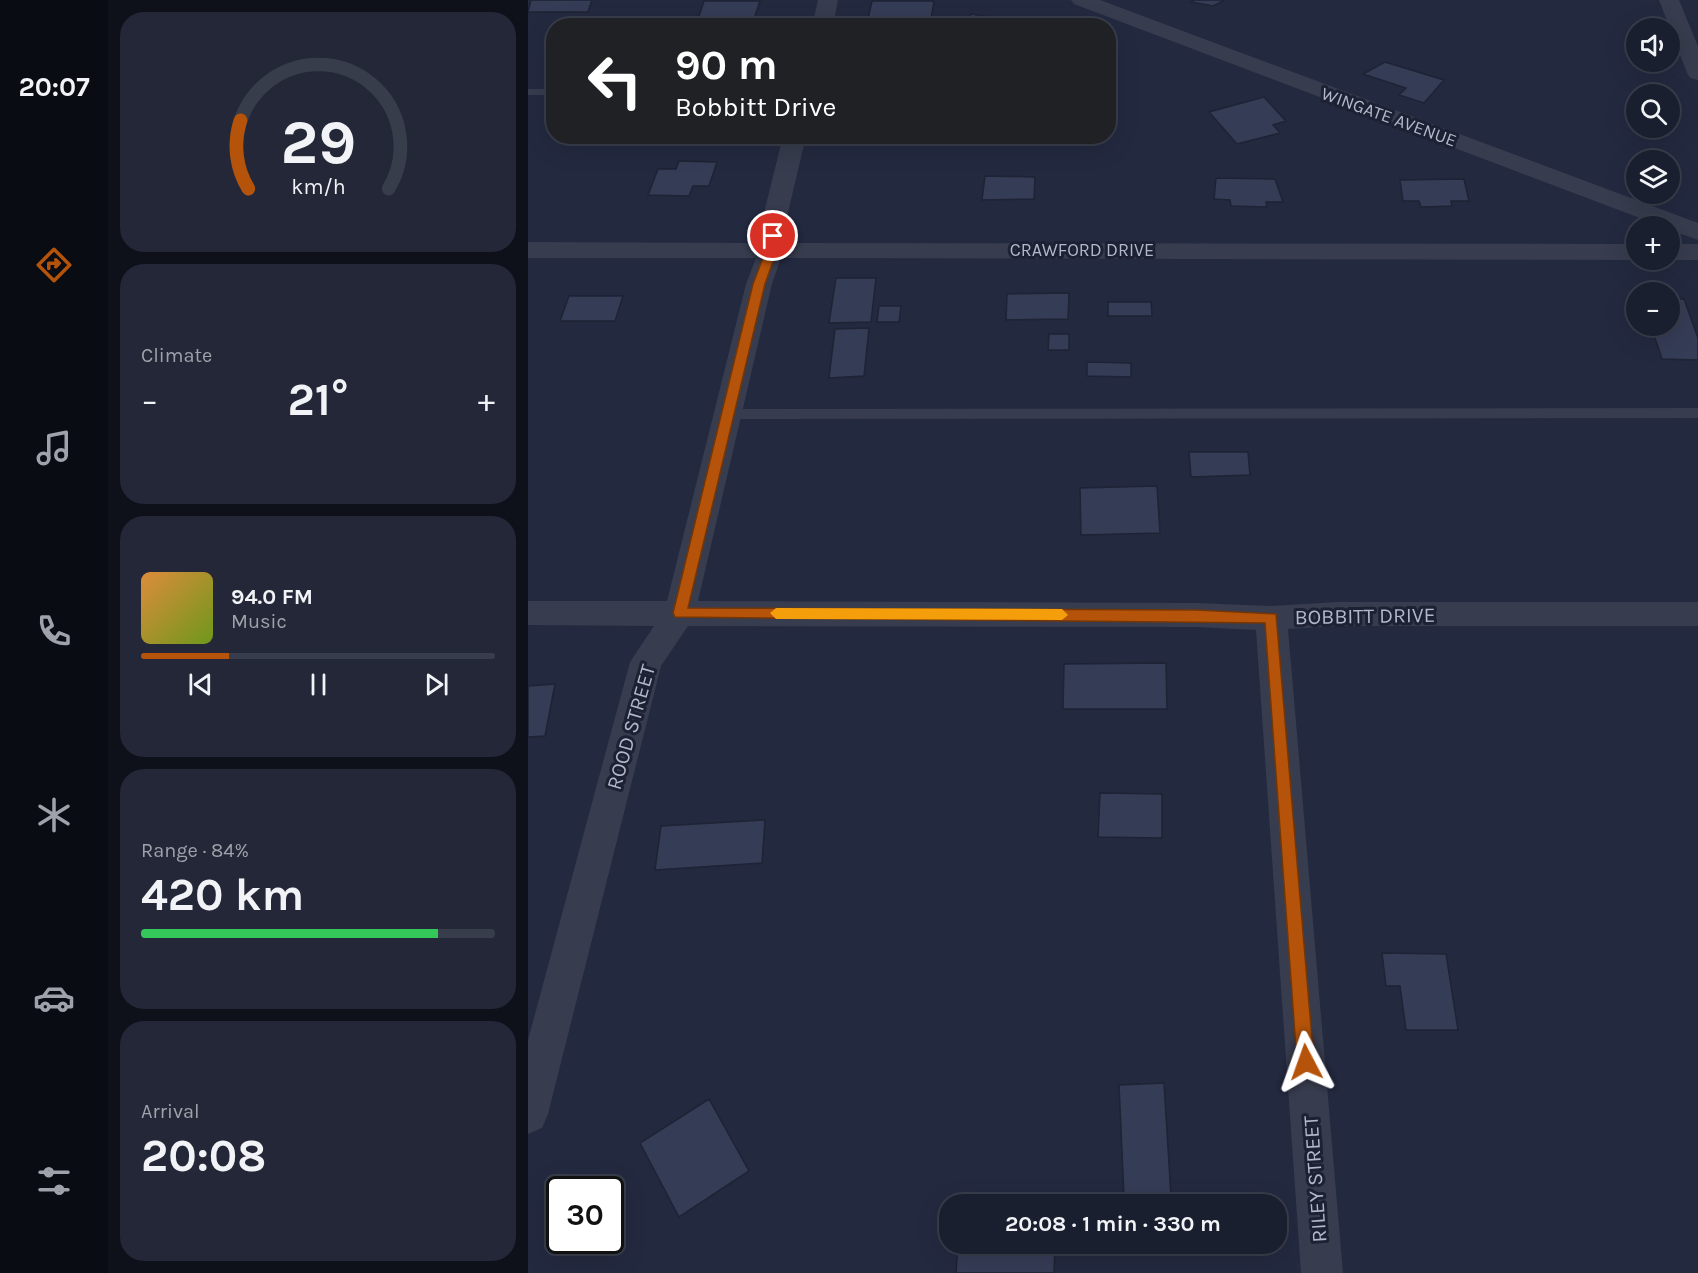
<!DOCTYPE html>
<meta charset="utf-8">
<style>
:root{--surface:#1a1f2f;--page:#232737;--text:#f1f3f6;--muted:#9fa2aa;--line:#383d4b;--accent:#b45309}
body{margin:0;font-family:Karla,sans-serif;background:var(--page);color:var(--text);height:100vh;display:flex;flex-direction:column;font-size:22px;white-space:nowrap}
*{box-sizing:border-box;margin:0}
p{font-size:20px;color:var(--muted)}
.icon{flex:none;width:33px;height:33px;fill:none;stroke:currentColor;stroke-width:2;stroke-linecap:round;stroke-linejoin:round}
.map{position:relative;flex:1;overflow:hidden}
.sheet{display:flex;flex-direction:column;gap:12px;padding:12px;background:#0e111a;width:420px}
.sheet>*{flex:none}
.top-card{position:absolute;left:18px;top:18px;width:570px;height:126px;border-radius:24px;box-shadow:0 6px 24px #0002,0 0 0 2px var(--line);background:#202124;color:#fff;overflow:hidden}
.fabs{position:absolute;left:1098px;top:18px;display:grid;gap:12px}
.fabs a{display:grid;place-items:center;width:54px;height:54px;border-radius:50%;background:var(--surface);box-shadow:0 6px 24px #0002,0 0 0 2px var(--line);font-size:30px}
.speed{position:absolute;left:18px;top:1176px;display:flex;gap:12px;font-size:30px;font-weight:700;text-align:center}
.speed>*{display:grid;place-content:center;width:78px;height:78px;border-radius:50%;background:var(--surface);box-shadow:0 6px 24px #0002,0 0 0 2px var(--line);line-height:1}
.speed .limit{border:3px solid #111;border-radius:9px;background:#fff;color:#111}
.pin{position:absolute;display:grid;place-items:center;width:51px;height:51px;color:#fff;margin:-26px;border:3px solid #fff;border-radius:50%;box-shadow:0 2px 6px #0007}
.me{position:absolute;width:66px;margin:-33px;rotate:356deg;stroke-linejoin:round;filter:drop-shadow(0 0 4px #0008)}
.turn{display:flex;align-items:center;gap:21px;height:126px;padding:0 30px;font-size:27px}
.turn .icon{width:78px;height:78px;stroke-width:2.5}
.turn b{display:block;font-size:42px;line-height:51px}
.big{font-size:45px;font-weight:700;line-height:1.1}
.sheet .tile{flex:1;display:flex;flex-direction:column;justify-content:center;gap:9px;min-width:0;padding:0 21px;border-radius:24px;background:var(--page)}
.sheet .dial{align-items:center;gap:0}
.dial svg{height:156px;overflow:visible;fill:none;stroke:var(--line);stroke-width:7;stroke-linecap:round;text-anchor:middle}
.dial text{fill:var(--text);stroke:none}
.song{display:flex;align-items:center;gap:18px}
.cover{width:72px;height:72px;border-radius:9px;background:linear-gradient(135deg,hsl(30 70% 55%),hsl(80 70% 35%))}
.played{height:6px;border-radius:3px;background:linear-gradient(90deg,var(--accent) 25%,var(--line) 25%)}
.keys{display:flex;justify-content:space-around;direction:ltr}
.heat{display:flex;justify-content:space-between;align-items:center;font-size:33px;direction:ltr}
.charge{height:9px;border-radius:4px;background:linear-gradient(90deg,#34c759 84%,var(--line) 0)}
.trip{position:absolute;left:411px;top:1194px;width:348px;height:60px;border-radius:24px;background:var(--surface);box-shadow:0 6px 24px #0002,0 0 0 2px var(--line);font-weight:700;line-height:60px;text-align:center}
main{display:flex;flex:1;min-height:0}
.menu{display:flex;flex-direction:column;width:108px;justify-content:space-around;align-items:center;background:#0a0c13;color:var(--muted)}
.menu .icon{width:42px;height:42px}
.menu .active{color:var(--accent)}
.menu b{font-size:27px;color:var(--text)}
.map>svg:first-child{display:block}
.building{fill:#353c55;stroke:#1e2335;stroke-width:1.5}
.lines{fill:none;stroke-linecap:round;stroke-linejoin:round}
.lane{fill:#373c4e;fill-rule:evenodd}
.street{fill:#373c4e;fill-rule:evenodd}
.route{fill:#b45309;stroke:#753606;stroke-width:1.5}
.slow{fill:#f59e0b}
.labels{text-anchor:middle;stroke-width:6;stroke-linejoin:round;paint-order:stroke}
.far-street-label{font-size:18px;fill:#b3b7c9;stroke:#1c2133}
.street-label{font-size:21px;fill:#b3b7c9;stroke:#1c2133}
</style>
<main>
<nav class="menu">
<b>20:07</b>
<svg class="icon active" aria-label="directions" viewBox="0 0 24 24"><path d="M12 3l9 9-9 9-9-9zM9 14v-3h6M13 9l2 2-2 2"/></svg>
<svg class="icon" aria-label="music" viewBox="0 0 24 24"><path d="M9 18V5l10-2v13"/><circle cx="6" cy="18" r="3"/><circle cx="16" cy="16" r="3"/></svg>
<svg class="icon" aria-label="phone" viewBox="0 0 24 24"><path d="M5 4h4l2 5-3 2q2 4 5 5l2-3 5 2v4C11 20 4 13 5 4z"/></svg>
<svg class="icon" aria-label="climate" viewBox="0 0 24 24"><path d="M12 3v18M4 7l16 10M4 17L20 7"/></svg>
<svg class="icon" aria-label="car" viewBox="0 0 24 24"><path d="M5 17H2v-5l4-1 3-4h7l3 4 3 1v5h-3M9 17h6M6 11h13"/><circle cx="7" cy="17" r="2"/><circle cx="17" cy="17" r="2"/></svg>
<svg class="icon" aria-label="filters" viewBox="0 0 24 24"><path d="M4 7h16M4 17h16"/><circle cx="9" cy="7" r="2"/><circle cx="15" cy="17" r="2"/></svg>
</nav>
<section class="sheet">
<div class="tile dial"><svg viewBox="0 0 100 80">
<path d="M14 69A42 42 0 1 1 86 69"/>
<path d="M14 69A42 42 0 0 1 10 34" stroke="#b45309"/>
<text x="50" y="56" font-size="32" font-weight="700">29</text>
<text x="50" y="72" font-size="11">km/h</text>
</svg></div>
<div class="tile"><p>Climate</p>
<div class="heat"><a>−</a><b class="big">21°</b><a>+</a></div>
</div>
<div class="tile">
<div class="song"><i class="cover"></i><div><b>94.0 FM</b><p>Music</p></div></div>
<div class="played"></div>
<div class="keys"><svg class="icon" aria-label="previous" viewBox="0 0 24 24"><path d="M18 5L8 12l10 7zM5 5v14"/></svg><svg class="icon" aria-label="pause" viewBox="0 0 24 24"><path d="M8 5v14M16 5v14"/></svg><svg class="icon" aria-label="next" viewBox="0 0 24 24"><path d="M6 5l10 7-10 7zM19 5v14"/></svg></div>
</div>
<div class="tile"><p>Range · 84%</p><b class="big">420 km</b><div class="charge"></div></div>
<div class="tile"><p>Arrival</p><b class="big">20:08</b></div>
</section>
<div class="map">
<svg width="1170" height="1273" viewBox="0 0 1170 1273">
<rect width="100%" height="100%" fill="#23293f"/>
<path class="building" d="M3,0H64L60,12H0Z
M667,0H697L685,6L663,2Z
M176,1H232L226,19H170Z
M344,1H406L403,19H340Z
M443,14L500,23L499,26H436Z
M857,62L916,80L896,103L871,95L878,88L835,74Z
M736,97L758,121L745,125L752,133L709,144L681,112Z
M121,136H148L145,142L118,141Z
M151,161L189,162L181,186H165L161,196L120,195L130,169H148Z
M457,176L507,177L506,199L454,200Z
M688,178L747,179L755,202H738L739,207L703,206L702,200L686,199Z
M936,179L941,201H923L924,206L893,207L891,201H875L872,180Z
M308,278H348L343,322L301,323Z
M541,293L540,319L478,320L479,294Z
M41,296H95L87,321H32Z
M1142,299H1156L1170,338V360L1134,359L1123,326H1142Z
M580,302H623L624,316H580Z
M351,306H373L371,322H349Z
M341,328L336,376L301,378L307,329Z
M521,334H541V350H520Z
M559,362L603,363V377L559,376Z
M661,452H720L722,475L663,477Z
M629,486L632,533L553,535L552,488Z
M638,663L639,709H535L536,664Z
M27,684L17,736L0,737V686Z
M572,793L634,794V838L570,837Z
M237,820L234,863L127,870L133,826Z
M854,953L918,954L930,1030H878L872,986H858Z
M636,1083L643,1196L596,1198L591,1085Z
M181,1099L221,1171L151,1217L112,1143Z
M430,1244H527L526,1273H428Z"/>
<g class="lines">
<path class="lane" d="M0,89H26V95H0Z
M1170,408V418L200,419L193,414L200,409Z"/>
<path class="street" d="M290,0H310L305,26H284Z
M543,0H572L1170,223V240L1142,230V226H1133L546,4Z
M1131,0H1151L1170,46V80L1162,78L1159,73Z
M255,136H278L258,221L256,243L1108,244V260L253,258L244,284L170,601L668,603L743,606L809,602H1170V626H809L760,629L815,1273H773L728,630L668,627L160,626L133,666L20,1114L14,1128L0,1134V1040L102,662L126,626L0,625V601H139L218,284L228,258H0V242L231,243L234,221Z
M1142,244H1170V260H1141Z"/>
</g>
<path class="route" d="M245,232L250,236L249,250L237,284L160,608L668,610L748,614L786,1062L784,1068L778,1071L772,1068L769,1062L737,623L147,617L145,613L225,284L238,250L239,236Z"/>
<path class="slow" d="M248,608L534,609L540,615L534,620L248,619L242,613Z"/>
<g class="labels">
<g class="far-street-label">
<text transform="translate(861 117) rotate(20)" y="6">WINGATE AVENUE</text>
<text x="554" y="256">CRAWFORD DRIVE</text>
</g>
<g class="street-label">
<text transform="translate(837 616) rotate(-1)" y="7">BOBBITT DRIVE</text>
<text transform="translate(103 727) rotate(-74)" y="7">ROOD STREET</text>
<text transform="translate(787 1179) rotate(-94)" y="7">RILEY STREET</text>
</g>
</g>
</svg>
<div class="fabs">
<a><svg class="icon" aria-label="sound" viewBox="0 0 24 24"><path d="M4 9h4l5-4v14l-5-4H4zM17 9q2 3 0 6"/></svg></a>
<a><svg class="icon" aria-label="search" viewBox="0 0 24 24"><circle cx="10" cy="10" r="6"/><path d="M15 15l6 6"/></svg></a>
<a><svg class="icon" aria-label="layers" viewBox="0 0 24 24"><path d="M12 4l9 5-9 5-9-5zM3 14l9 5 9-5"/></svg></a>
<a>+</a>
<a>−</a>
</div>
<div class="speed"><div class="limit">30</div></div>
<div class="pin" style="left:245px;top:236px;background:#d93025"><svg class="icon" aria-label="arrive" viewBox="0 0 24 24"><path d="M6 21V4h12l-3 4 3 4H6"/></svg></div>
<svg class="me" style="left:778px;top:1062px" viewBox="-20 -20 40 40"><path d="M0-17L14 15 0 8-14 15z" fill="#b45309" stroke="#fff" stroke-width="4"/></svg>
<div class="trip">20:08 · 1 min · 330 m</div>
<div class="top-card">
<div class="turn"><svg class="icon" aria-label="left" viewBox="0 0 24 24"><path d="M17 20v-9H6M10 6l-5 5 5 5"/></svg><div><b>90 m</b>Bobbitt Drive</div></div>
</div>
</div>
</main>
